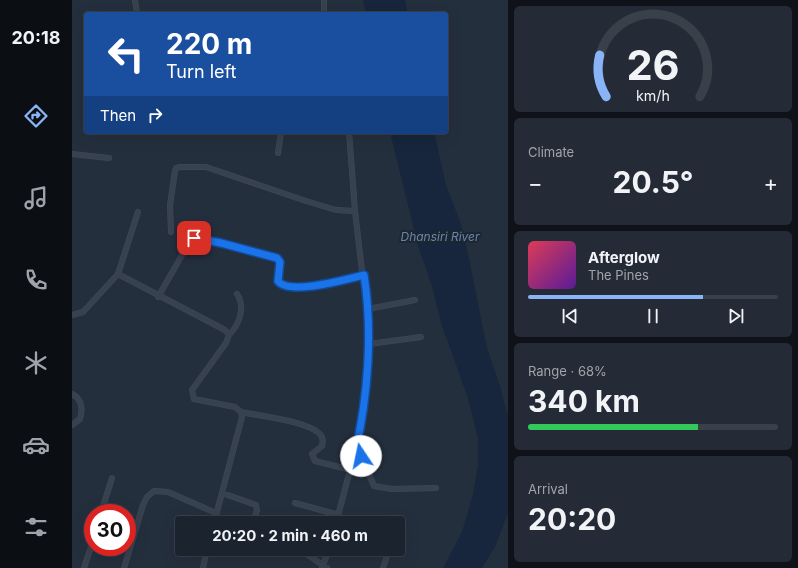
<!DOCTYPE html>
<meta charset="utf-8">
<style>
:root{--surface:#1b232e;--page:#242b36;--text:#f1f3f6;--muted:#a0a4aa;--line:#39404a;--accent:#8ab4f8}
body{margin:0;font-family:Inter,sans-serif;background:var(--page);color:var(--text);height:100vh;display:flex;flex-direction:column;font-size:15px;white-space:nowrap}
*{box-sizing:border-box;margin:0}
p{font-size:13px;color:var(--muted)}
.icon{flex:none;width:22px;height:22px;fill:none;stroke:currentColor;stroke-width:2;stroke-linecap:round;stroke-linejoin:round}
.map{position:relative;flex:1;overflow:hidden}
.details{display:flex;flex-direction:column;gap:6px;padding:6px;background:#0f1319;width:290px}
.details>*{flex:none}
.hud{position:absolute;left:12px;top:12px;width:364px;height:122px;border-radius:4px;box-shadow:0 4px 16px #0002,0 0 0 1px var(--line);background:#1a4fa0;color:#fff;overflow:hidden}
.speed{position:absolute;left:12px;top:504px;display:flex;gap:8px;font-size:20px;font-weight:700;text-align:center}
.speed>*{display:grid;place-content:center;width:52px;height:52px;border-radius:50%;background:var(--surface);box-shadow:0 4px 16px #0002,0 0 0 1px var(--line);line-height:1}
.speed .limit{border:6px solid #d22;background:#fff;color:#111}
.pin{position:absolute;display:grid;place-items:center;width:34px;height:34px;color:#fff;margin:-17px;border-radius:8px;box-shadow:0 2px 6px #0006}
.me{position:absolute;width:44px;margin:-22px;rotate:349deg;stroke-linejoin:round;filter:drop-shadow(0 0 3px #0008)}
.turn{display:flex;align-items:center;gap:14px;height:84px;padding:0 16px;font-size:18px}
.turn .icon{width:52px;height:52px;stroke-width:2.5}
.turn b{display:block;font-size:28px;line-height:34px}
.then{display:flex;align-items:center;height:38px;padding:0 16px;background:#0003;gap:8px;font-size:15px}
.big{font-size:30px;font-weight:700;line-height:1.1}
.details .tile{flex:1;display:flex;flex-direction:column;justify-content:center;gap:6px;min-width:0;padding:0 14px;border-radius:6px;background:var(--page)}
.details .dial{align-items:center;gap:0}
.dial svg{height:104px;overflow:visible;fill:none;stroke:var(--line);stroke-width:7;stroke-linecap:round;text-anchor:middle}
.dial text{fill:var(--text);stroke:none}
.song{display:flex;align-items:center;gap:12px}
.cover{width:48px;height:48px;border-radius:6px;background:linear-gradient(135deg,hsl(350 70% 55%),hsl(270 70% 35%))}
.played{height:4px;border-radius:2px;background:linear-gradient(90deg,var(--accent) 70%,var(--line) 70%)}
.keys{display:flex;justify-content:space-around;direction:ltr}
.heat{display:flex;justify-content:space-between;align-items:center;font-size:22px;direction:ltr}
.charge{height:6px;border-radius:3px;background:linear-gradient(90deg,#34c759 68%,var(--line) 0)}
.trip{position:absolute;left:103px;top:516px;width:230px;height:40px;border-radius:4px;background:var(--surface);box-shadow:0 4px 16px #0002,0 0 0 1px var(--line);font-weight:700;line-height:40px;text-align:center}
main{display:flex;flex:1;min-height:0}
.dock{display:flex;flex-direction:column;width:72px;justify-content:space-around;align-items:center;background:#0b0e12;color:var(--muted)}
.dock .icon{width:28px;height:28px}
.dock .current{color:var(--accent)}
.dock b{font-size:18px;color:var(--text)}
.map>svg:first-child{display:block}
.water{fill:#17263c}
.lines{fill:none;stroke-linecap:round;stroke-linejoin:round}
.street-casing{stroke:#414a57;stroke-width:6}
.street{stroke:#38414e;stroke-width:5}
.route-casing{stroke:#114b97;stroke-width:10}
.route{stroke:#1a73e8;stroke-width:7}
.labels{text-anchor:middle;stroke-width:4;stroke-linejoin:round;paint-order:stroke}
.water-label{font-size:12px;font-style:italic;fill:#6d86a8;stroke:#1d2633}
</style>
<main>
<nav class="dock">
<b>20:18</b>
<svg class="icon current" aria-label="directions" viewBox="0 0 24 24"><path d="M12 3l9 9-9 9-9-9zM9 14v-3h6M13 9l2 2-2 2"/></svg>
<svg class="icon" aria-label="music" viewBox="0 0 24 24"><path d="M9 18V5l10-2v13"/><circle cx="6" cy="18" r="3"/><circle cx="16" cy="16" r="3"/></svg>
<svg class="icon" aria-label="phone" viewBox="0 0 24 24"><path d="M5 4h4l2 5-3 2q2 4 5 5l2-3 5 2v4C11 20 4 13 5 4z"/></svg>
<svg class="icon" aria-label="climate" viewBox="0 0 24 24"><path d="M12 3v18M4 7l16 10M4 17L20 7"/></svg>
<svg class="icon" aria-label="car" viewBox="0 0 24 24"><path d="M5 17H2v-5l4-1 3-4h7l3 4 3 1v5h-3M9 17h6M6 11h13"/><circle cx="7" cy="17" r="2"/><circle cx="17" cy="17" r="2"/></svg>
<svg class="icon" aria-label="filters" viewBox="0 0 24 24"><path d="M4 7h16M4 17h16"/><circle cx="9" cy="7" r="2"/><circle cx="15" cy="17" r="2"/></svg>
</nav>
<div class="map">
<svg width="436" height="568" viewBox="0 0 436 568">
<rect width="100%" height="100%" fill="#242f3e"/>
<path class="water" d="M291,0H333L336,14H294Z
M318,132H362L374,185L389,224L396,253L415,348L428,386L436,416V513L423,547L410,568H371L390,532L401,494L406,465V438L396,398L370,326L359,283L346,246Z"/>
<g class="lines">
<defs>
<path id="street" d="M63,0L65,14
M252,14V0
M206,153L209,132
M0,154L37,158
M99,232L98,205L103,171L104,168L109,167H134L234,201L264,210L283,211
M46,274L153,330L157,335L154,343L120,390L122,399L163,407L169,412L170,417L142,523
M86,297L117,243L122,239L149,243L205,258L208,262L205,281C218,296 274,279 292,275
M296,309L343,300
M0,315L11,312L46,274L66,212
M157,335C167,325 174,307 165,294
M297,344L349,337
M0,394C10,399 11,409 8,419L0,425
M169,412C188,416 235,421 248,434C251,437 251,442 250,446L240,454L243,461L279,470
M283,453L290,458L302,486L320,489L364,488
M150,493L184,505L185,510L181,523
M223,503L267,515
M29,513L40,478
M264,523L285,444L295,374L297,331L283,211L277,132
M227,549L255,568
M300,549L316,553L311,568
M12,568L21,541
M52,568L71,505L75,497L82,491L96,492L144,513
M131,568L135,549
M250,568L257,549"/>
</defs>
<use href="#street" class="street-casing"/>
<use href="#street" class="street"/>
</g>
<g class="lines">
<defs>
<path id="route" d="M122,238L149,243L205,258L208,262L206,281C217,296 275,279 292,275C301,332 296,397 283,453L289,456"/>
</defs>
<use href="#route" class="route-casing"/>
<use href="#route" class="route"/>
</g>
<g class="labels">
<g class="water-label">
<text x="368" y="241">Dhansiri River</text>
</g>
</g>
</svg>
<div class="speed"><div class="limit">30</div></div>
<div class="pin" style="left:122px;top:238px;background:#d93025"><svg class="icon" aria-label="arrive" viewBox="0 0 24 24"><path d="M6 21V4h12l-3 4 3 4H6"/></svg></div>
<svg class="me" style="left:289px;top:456px" viewBox="-20 -20 40 40"><circle r="19" fill="#fff"/><path d="M0-13L10 11 0 6-10 11z" fill="#1a73e8"/></svg>
<div class="trip">20:20 · 2 min · 460 m</div>
<div class="hud">
<div class="turn"><svg class="icon" aria-label="left" viewBox="0 0 24 24"><path d="M17 20v-9H6M10 6l-5 5 5 5"/></svg><div><b>220 m</b>Turn left</div></div>
<div class="then">Then<svg class="icon" aria-label="right" viewBox="0 0 24 24"><path d="M7 20v-9h11M14 6l5 5-5 5"/></svg></div>
</div>
</div>
<section class="details">
<div class="tile dial"><svg viewBox="0 0 100 80">
<path d="M14 69A42 42 0 1 1 86 69"/>
<path d="M14 69A42 42 0 0 1 9 37" stroke="#8ab4f8"/>
<text x="50" y="56" font-size="32" font-weight="700">26</text>
<text x="50" y="72" font-size="11">km/h</text>
</svg></div>
<div class="tile"><p>Climate</p>
<div class="heat"><a>−</a><b class="big">20.5°</b><a>+</a></div>
</div>
<div class="tile">
<div class="song"><i class="cover"></i><div><b>Afterglow</b><p>The Pines</p></div></div>
<div class="played"></div>
<div class="keys"><svg class="icon" aria-label="previous" viewBox="0 0 24 24"><path d="M18 5L8 12l10 7zM5 5v14"/></svg><svg class="icon" aria-label="pause" viewBox="0 0 24 24"><path d="M8 5v14M16 5v14"/></svg><svg class="icon" aria-label="next" viewBox="0 0 24 24"><path d="M6 5l10 7-10 7zM19 5v14"/></svg></div>
</div>
<div class="tile"><p>Range · 68%</p><b class="big">340 km</b><div class="charge"></div></div>
<div class="tile"><p>Arrival</p><b class="big">20:20</b></div>
</section>
</main>
